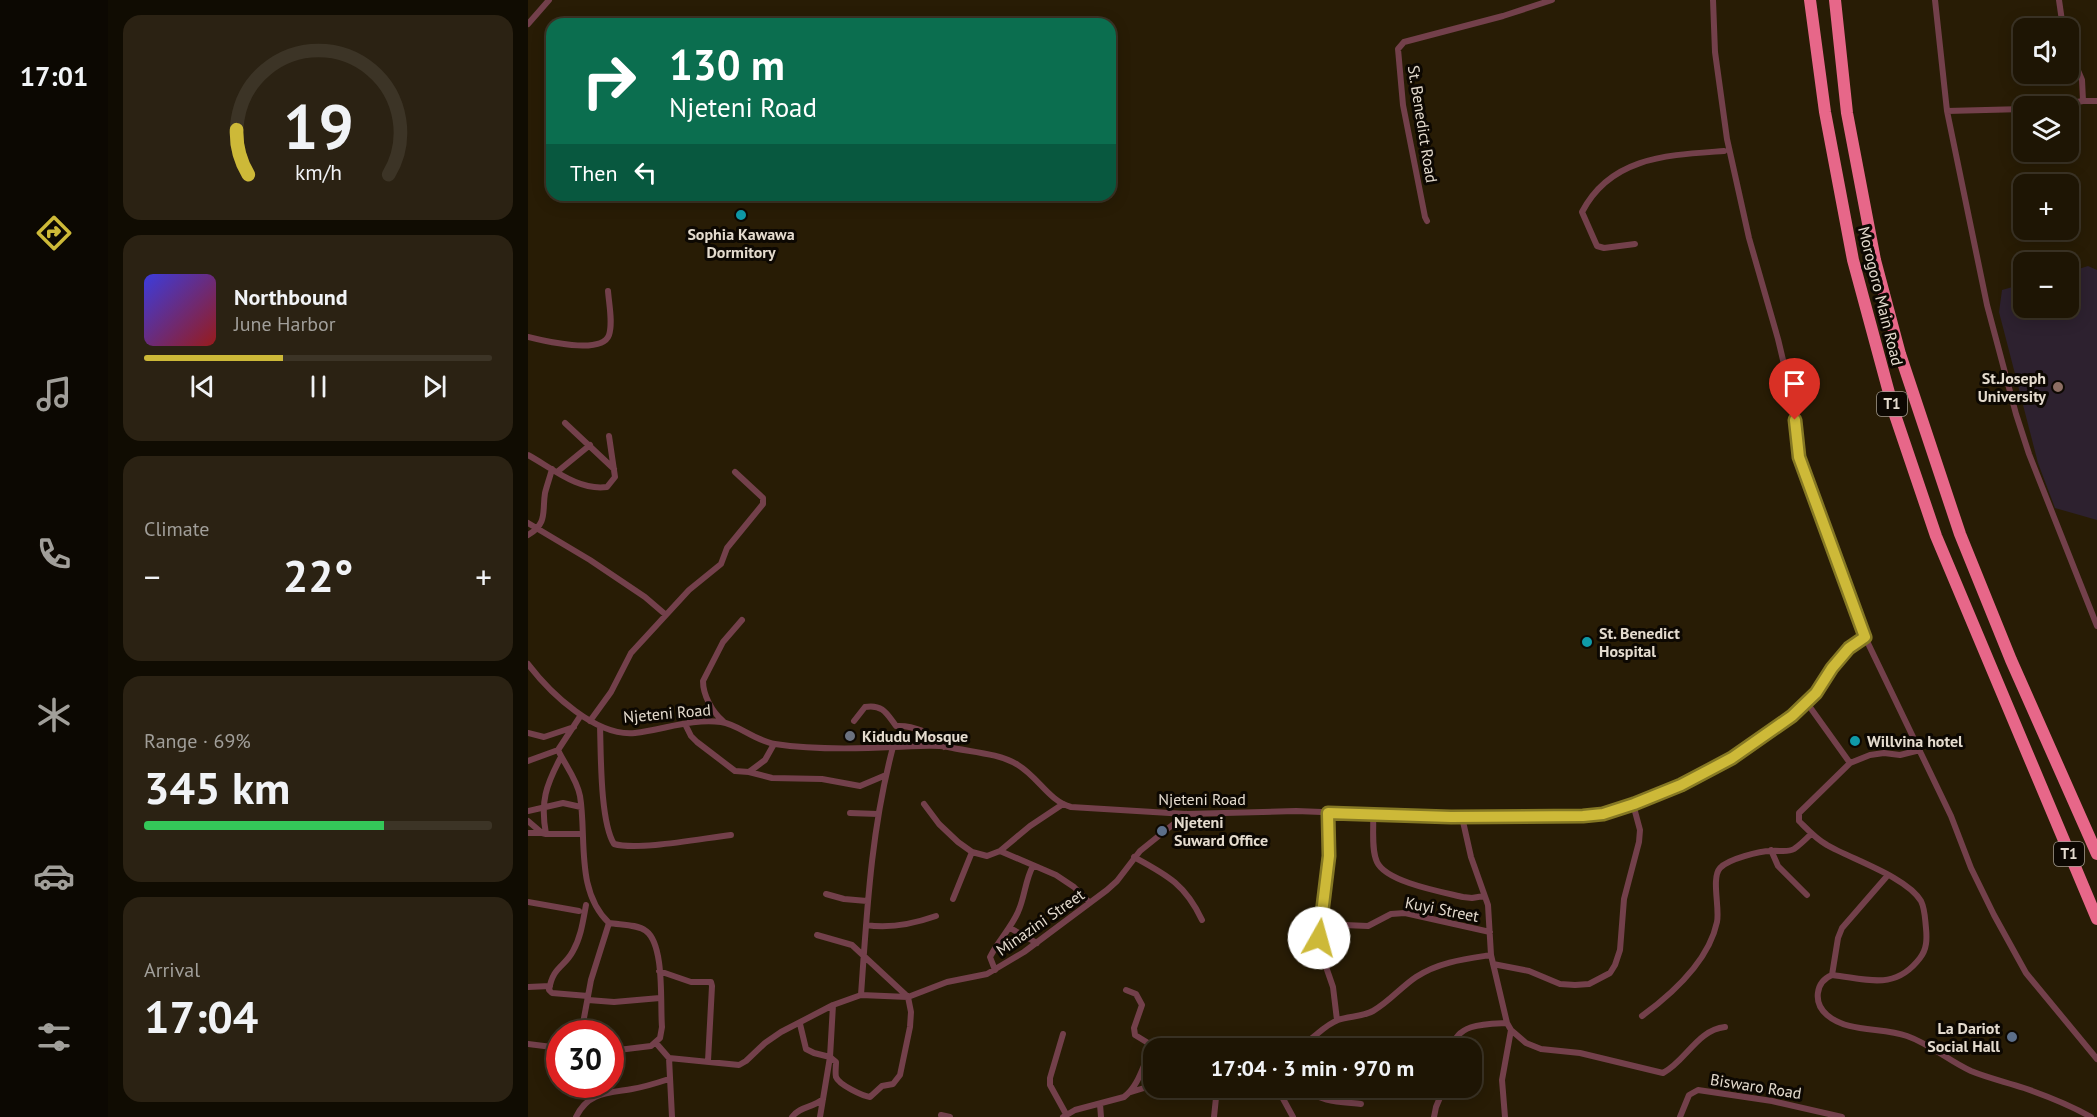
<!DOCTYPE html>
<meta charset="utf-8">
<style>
:root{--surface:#1e1504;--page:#2b2213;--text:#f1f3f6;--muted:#a19f9a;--line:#3c3426;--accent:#cdb938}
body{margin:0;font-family:"PT Sans",sans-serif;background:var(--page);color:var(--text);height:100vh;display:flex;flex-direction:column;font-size:22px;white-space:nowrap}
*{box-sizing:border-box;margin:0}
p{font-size:20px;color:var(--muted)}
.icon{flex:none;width:33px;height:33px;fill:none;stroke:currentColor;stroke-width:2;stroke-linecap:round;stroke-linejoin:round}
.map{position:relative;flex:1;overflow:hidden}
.panel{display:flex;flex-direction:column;gap:15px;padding:15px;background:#100c02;width:420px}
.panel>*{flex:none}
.hud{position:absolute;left:18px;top:18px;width:570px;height:183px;border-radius:18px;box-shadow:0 3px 15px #0003,0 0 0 2px var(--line);background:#0b6e4f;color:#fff;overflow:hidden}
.buttons{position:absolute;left:1485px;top:18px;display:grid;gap:12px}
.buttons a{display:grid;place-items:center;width:66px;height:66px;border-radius:12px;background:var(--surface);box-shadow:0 3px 15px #0003,0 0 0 2px var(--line);font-size:30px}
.speed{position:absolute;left:18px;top:1020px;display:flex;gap:12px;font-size:30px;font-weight:700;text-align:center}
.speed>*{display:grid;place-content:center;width:78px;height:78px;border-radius:50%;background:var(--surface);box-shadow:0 3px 15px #0003,0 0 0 2px var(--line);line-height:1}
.speed .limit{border:9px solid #d22;background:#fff;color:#111}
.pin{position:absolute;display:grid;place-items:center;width:51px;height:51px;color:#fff;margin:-62px -26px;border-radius:50% 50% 50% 0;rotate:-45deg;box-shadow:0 0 6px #0007}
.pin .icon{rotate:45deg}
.me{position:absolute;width:66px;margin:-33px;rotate:7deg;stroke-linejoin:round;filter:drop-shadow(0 0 4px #0008)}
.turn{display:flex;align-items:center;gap:21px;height:126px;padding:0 24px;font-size:27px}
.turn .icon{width:78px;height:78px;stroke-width:2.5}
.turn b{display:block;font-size:42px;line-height:51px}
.then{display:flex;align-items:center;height:57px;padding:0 24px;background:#0003;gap:12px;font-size:22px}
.big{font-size:45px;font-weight:600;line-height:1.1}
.panel .widget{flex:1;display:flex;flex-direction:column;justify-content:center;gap:9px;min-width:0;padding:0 21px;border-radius:18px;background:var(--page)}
.panel .dial{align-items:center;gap:0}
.dial svg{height:156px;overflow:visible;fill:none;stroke:var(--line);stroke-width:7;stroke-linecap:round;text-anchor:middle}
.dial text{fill:var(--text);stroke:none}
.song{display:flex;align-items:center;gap:18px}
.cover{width:72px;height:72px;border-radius:9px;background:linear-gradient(135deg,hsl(240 70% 55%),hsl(0 70% 35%))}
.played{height:6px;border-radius:3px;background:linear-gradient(90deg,var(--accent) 40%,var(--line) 40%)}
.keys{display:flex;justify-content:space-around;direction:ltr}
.heat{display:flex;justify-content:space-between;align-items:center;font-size:33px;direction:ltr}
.charge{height:9px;border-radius:4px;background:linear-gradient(90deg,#34c759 69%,var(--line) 0)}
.trip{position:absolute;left:615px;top:1038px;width:339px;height:60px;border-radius:18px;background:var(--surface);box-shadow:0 3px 15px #0003,0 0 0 2px var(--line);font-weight:600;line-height:60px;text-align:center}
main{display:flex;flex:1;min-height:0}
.dock{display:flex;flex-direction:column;width:108px;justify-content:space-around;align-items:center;background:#0c0802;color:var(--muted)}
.dock .icon{width:42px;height:42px}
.dock .on{color:var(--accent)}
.dock b{font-size:27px;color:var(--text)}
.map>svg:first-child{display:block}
.education{fill:#2d212f}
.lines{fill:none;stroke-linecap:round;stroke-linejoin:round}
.street{stroke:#73404b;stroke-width:6}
.highway{stroke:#e76789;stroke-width:12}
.route-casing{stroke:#857824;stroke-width:15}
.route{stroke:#cdb938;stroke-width:10}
.culture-dot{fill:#0f9aa8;stroke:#0d0802;stroke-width:2}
.education-dot{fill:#8d6e63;stroke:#0d0802;stroke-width:2}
.worship-dot{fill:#6b7280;stroke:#0d0802;stroke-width:2}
.service-dot{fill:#5c6f8a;stroke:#0d0802;stroke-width:2}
.labels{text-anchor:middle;stroke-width:6;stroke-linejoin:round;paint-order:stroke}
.shield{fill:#0d0802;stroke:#a49c91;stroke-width:1.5}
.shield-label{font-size:15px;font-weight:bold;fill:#e4dbce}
.street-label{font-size:16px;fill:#e4dbce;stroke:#0d0802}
.poi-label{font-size:16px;font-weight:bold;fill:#e4dbce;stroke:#0d0802;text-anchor:start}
</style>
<main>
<nav class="dock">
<b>17:01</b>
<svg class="icon on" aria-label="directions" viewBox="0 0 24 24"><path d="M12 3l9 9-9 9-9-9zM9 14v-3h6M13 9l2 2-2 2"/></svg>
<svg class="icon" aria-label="music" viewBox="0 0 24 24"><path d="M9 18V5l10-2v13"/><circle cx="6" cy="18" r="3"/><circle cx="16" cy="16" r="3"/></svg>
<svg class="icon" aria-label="phone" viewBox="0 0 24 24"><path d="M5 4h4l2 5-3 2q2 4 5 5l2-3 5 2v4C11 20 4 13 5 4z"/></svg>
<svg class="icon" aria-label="climate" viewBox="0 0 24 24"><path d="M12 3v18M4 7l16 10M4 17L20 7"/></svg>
<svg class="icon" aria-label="car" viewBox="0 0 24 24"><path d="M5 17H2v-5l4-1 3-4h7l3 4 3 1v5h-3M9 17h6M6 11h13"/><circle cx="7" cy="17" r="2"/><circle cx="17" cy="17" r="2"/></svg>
<svg class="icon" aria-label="filters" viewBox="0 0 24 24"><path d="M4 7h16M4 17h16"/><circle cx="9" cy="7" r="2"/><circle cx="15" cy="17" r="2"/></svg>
</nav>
<section class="panel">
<div class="widget dial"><svg viewBox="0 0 100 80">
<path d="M14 69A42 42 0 1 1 86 69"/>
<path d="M14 69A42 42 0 0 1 8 46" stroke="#cdb938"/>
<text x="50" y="56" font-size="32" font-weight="700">19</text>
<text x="50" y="72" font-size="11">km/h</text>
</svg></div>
<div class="widget">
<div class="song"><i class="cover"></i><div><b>Northbound</b><p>June Harbor</p></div></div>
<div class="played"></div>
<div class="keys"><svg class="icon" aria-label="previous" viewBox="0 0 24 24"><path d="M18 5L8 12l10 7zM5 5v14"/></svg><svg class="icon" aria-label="pause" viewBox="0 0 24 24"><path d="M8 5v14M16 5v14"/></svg><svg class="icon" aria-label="next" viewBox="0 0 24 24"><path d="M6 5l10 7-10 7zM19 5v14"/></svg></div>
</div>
<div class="widget"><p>Climate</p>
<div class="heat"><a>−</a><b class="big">22°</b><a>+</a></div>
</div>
<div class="widget"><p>Range · 69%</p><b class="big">345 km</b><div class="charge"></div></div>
<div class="widget"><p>Arrival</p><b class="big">17:04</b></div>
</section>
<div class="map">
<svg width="1569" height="1117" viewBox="0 0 1569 1117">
<rect width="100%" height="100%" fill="#281c05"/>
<path class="education" d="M1560,266L1569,270V520L1527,508L1510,463L1471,312L1474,290L1495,284L1496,308H1540L1541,272Z"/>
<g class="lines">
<path class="street" d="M1185,0L1187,52L1199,139L1221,238L1250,339L1265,402L1271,457L1288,506L1337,637L1423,816L1443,868L1466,915L1498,973L1569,1059
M1407,0L1419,111L1459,305L1488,414L1501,454L1569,626
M1531,0L1535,28
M0,24L21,0
M1540,47L1554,80L1555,101
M1525,106L1555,101H1569
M1419,111L1496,109
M899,221L897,217L875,105L870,49L876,42L975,16L1024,0
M1107,244L1076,248L1069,246L1054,212C1083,156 1141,155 1196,151
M0,337C16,341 74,355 81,335C85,323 81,304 80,291
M37,423L86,469
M0,455C24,468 50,491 79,487L87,477L81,436
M29,472L62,445
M0,523L62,560L117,597L138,615
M0,535C20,523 14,512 17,493C19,485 22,477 24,469
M0,664C22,693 68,737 107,733C135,730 164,718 193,722C210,724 227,741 247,744C286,750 327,749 366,747C383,747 403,744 420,747C442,752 471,753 490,765C510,777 521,801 543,807L658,814L768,811L923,817L1055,816C1119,810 1188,769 1240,733C1254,723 1269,714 1280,702C1290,692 1296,679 1304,668C1313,656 1324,646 1337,637
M1279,703L1322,763
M62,721L83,692L103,653L161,590L193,564L199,548L235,504V498L207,472
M195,721C184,712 175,695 175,681L195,642L214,620
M326,721L337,707C355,704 359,714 368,726C385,725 405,733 416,747
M157,724L163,736L169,742L207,771L221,772L244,778L294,779L332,786L358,775
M72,726C73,754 72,821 86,844C110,851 176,838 203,835
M0,733L16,737L46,727
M30,750C37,765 49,779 52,796C59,837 47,891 81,923C93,925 109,924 118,931C137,945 132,1004 134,1027L132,1038L123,1046L82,1051
M1392,750L1372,755L1356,753L1342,755L1322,763L1271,813V821C1280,830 1288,839 1299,845C1323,859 1379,877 1393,901C1397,909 1397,919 1398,928C1399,939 1399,949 1392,958C1367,991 1340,979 1304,975C1287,982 1285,1003 1299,1015C1320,1033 1354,1027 1379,1036C1402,1044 1421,1061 1443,1071C1460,1078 1478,1082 1496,1088C1519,1096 1542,1105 1563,1117
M0,761L30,750L53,715
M221,772L237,760L246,744
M396,804L411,824L430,842L444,852L459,856L472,851L502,826L535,804
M0,811L35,803L53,807
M800,812L802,856L791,938L796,961L805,987L809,1020
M322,813L350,814
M845,815C846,829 843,849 849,862C858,882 914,892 935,897L944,898L956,896
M934,817L943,857L960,905L963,955L979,1023L983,1030L998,1043L1013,1049L1052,1053L1135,1073C1158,1061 1169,1030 1197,1027
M0,821L14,833L18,834H54
M0,833H13
M18,834C12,802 18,785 33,757
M1243,850L1250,866L1279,895
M472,851L528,875L546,887L562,903
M606,857C639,875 657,884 674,920
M298,894L316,899L339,901
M425,899L444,852
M0,902L51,911
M58,905C55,921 53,937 45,951C36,968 25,966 21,990L24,993L60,996
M792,924L840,926L863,914L877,913L962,932
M338,925C362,929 385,924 408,916
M482,928L509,943
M289,935L324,945L380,997L383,1012L382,1027L372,1075L365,1084L354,1086L342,1097C335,1096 311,1085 308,1077C307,1073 308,1067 308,1062L302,1057
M965,964L1001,971L1032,984L1047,985L1061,984L1082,973L1087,965L1092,950L1096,899L1111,842L1112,830L1105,804
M467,970L462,957C470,941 483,928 490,912C497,897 497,880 505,866
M131,971L163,982H183L184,986L180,1061
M1304,975L1310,938L1314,928L1360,875
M0,987L22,986
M598,990L608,994L614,1005L606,1028L607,1035L625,1046
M333,995C339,910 343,830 365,747
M60,1000L86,1002L132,998
M1114,1016C1144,994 1181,960 1189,922C1192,908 1183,878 1192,868C1200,859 1232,851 1243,851C1251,850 1259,853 1266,849C1272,845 1278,839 1283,834
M272,1024L278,1049L286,1053L302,1057
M53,1034L63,980L81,923
M535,1034L522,1078V1085L538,1114
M128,1043L141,1058L211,1065L218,1061L237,1043L253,1032L305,1005L333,995L380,997L419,982L459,974L496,952L579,890L589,881L612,851L658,814
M0,1044L32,1048
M768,1048C784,1042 794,1026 810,1020C821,1016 834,1017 845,1011C861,1002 873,987 888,977C911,962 937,959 963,955
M924,1048C929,1023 958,1024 979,1023
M141,1058L144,1117
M751,1088L753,1095L765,1117
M781,1088C789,1103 817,1102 833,1104
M603,1092L616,1088L626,1081
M572,1104L573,1117
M413,1115L422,1117
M48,1117C60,1092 80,1093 104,1089C116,1087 129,1083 141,1079
M264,1117C272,1106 285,1108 295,1099
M292,1117L302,1057L305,1005
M535,1117L547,1110L596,1097C612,1085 615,1063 625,1046L632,1045L660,1048
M686,1117L689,1088
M906,1117L908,1107L916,1088
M977,1117L974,1080L983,1030
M1152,1117L1161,1095L1170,1090L1244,1101L1314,1117"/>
<path class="highway" d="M1282,0L1297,112L1325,260L1367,415L1408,536L1569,919
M1307,0L1319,113L1347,260L1372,354L1432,534L1483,660L1569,854"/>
</g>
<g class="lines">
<defs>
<path id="route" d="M791,938L801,856L800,813L923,817L1055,816L1075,814L1106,804L1153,785L1204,758L1264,716L1288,693L1304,668L1321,648L1337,637L1271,457L1267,420"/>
</defs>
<use href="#route" class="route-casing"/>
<use href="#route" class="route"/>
</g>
<g class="culture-dot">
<circle cx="213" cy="215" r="6"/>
<circle cx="1059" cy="642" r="6"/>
<circle cx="1327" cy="741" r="6"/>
</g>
<circle class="education-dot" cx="1530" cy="387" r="6"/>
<circle class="worship-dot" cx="322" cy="736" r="6"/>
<g class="service-dot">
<circle cx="634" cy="831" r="6"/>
<circle cx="1484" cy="1037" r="6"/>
</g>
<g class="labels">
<g class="shield">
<rect x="1349" y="392" width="30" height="24" rx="4.5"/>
<rect x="1526" y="842" width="30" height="24" rx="4.5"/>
</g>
<g class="shield-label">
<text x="1364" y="409">T1</text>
<text x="1541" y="859">T1</text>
</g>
<g class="street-label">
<text transform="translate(895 124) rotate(81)" y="6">St. Benedict Road</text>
<text transform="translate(1353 296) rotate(76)" y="6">Morogoro Main Road</text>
<text transform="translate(139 713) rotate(-5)" y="6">Njeteni Road</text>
<text x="674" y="805">Njeteni Road</text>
<text transform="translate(914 909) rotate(11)" y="6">Kuyi Street</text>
<text transform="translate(512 922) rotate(-35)" y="6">Minazini Street</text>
<text transform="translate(1228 1086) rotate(9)" y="6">Biswaro Road</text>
</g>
<g class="poi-label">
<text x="213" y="240" text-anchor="middle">Sophia Kawawa<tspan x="213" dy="18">Dormitory</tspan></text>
<text x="1518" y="384" text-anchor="end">St.Joseph<tspan x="1518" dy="18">University</tspan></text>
<text x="1071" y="639">St. Benedict<tspan x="1071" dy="18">Hospital</tspan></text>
<text x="334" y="742">Kidudu Mosque</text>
<text x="1339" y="747">Willvina hotel</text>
<text x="646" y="828">Njeteni<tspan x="646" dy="18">Suward Office</tspan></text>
<text x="1472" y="1034" text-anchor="end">La Dariot<tspan x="1472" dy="18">Social Hall</tspan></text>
</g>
</g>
</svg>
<div class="buttons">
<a><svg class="icon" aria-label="sound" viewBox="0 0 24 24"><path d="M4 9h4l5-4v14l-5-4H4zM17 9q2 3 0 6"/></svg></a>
<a><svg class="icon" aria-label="layers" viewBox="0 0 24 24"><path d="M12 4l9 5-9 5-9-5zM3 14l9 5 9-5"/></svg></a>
<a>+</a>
<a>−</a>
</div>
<div class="speed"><div class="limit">30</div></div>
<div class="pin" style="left:1267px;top:420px;background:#d93025"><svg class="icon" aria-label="arrive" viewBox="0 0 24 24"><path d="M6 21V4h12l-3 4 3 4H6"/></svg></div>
<svg class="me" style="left:791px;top:938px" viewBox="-20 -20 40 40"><circle r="19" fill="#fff"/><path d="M0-13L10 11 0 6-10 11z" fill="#cdb938"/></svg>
<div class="trip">17:04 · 3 min · 970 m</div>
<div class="hud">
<div class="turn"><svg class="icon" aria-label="right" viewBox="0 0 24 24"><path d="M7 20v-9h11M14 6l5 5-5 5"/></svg><div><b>130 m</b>Njeteni Road</div></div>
<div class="then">Then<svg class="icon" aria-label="left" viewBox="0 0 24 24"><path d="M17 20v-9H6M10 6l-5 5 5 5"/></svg></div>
</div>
</div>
</main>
